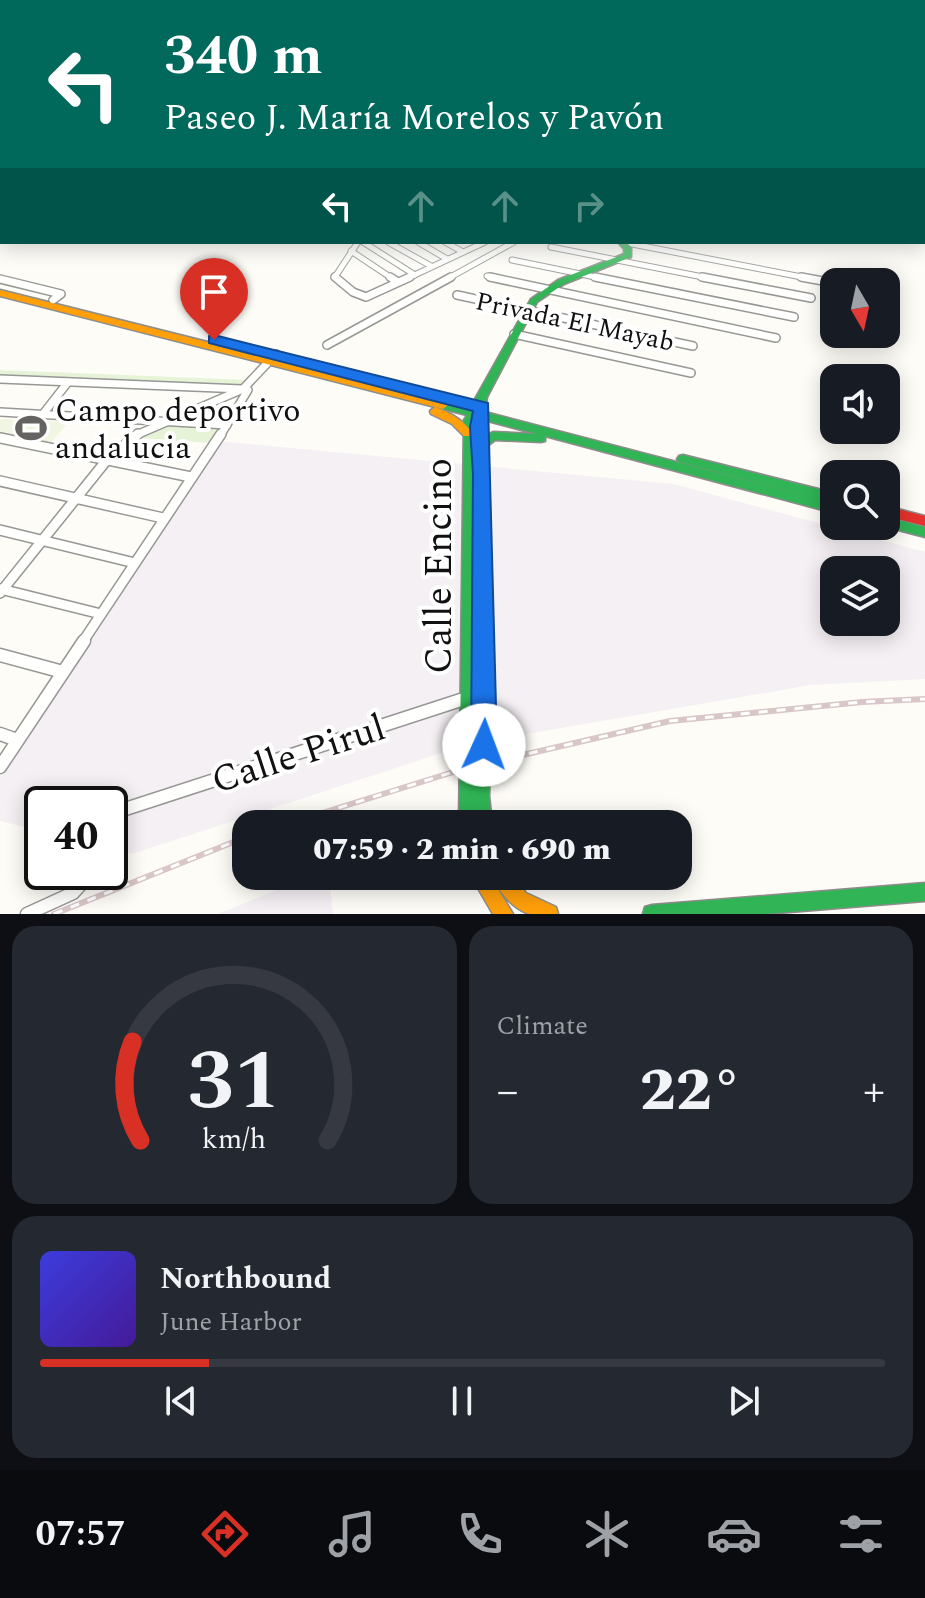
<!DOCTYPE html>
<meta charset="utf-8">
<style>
:root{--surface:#171b24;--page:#242831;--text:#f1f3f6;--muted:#9ea1a6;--line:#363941;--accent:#d93025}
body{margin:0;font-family:Spectral,serif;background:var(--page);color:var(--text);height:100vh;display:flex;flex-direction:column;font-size:30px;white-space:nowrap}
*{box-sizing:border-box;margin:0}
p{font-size:26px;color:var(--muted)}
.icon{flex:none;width:44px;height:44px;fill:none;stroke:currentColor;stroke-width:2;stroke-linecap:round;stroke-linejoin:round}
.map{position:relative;height:914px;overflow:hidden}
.panel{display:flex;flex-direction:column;gap:12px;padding:12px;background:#0d0f14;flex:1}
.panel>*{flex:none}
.top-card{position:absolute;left:0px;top:0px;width:926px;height:244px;box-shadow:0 4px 20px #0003;background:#00695c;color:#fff;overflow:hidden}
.needle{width:52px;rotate:171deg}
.controls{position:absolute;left:820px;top:268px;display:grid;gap:16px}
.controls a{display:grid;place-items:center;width:80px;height:80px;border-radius:16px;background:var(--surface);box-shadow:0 4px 20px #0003;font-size:40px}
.speed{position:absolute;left:24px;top:786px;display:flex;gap:16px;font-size:40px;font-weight:700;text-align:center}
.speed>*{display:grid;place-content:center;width:104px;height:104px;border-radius:50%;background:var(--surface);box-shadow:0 4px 20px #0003;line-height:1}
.speed .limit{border:4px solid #111;border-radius:12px;background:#fff;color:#111}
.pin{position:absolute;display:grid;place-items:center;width:68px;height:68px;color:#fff;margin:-82px -34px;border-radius:50% 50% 50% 0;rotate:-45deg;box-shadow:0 0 8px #0007}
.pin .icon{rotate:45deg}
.me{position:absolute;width:88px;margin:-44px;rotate:2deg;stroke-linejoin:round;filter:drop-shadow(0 0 6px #0008)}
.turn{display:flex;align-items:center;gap:28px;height:168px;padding:0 32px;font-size:36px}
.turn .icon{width:104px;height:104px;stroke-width:2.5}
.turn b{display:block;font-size:56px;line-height:68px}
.lanes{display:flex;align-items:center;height:76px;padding:0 32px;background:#0003;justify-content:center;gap:40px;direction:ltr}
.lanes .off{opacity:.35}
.big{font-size:60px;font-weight:800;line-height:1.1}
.panel .widget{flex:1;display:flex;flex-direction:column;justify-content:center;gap:12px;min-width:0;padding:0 28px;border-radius:24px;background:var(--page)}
.panel .dial{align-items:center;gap:0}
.dial svg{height:208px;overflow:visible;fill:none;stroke:var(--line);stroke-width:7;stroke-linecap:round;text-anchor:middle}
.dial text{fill:var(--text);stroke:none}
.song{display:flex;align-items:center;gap:24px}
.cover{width:96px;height:96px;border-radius:12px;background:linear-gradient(135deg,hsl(240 70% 55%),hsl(260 70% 35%))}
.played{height:8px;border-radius:4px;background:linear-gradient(90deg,var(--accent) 20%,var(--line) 20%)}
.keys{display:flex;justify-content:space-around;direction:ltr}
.heat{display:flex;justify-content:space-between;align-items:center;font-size:44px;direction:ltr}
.panel .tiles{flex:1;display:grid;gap:12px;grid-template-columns:1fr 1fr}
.widget:last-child{grid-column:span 2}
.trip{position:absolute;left:232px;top:810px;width:460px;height:80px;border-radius:24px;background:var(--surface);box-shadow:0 4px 20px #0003;font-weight:800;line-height:80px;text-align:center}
.menu{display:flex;height:128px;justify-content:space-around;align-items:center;background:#090b0e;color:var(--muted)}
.menu .icon{width:56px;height:56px}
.menu .current{color:var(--accent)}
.menu b{font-size:36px;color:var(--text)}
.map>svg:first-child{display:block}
.industrial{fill:#f5f0f3;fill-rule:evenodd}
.green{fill:#e7f3d7}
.pitch{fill:#f0f6e1}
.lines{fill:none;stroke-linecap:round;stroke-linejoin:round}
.river{fill:#cde8f7;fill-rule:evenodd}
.street-far3-casing{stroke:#979795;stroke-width:7}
.street-far2-casing{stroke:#979795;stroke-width:10}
.street-far1-casing{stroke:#979795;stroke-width:12}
.street-casing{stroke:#979795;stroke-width:15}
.fast-casing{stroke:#8e8d8b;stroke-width:3}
.slow-casing{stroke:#8e8d8b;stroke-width:3}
.jam-casing{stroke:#8e8d8b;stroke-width:3}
.street-far3{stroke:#fffffe;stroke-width:5}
.street-far2{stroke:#fffffe;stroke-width:7}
.street-far1{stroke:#fffffe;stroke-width:9}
.street{stroke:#fffffe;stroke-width:12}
.fast{fill:#30b455;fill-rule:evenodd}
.slow{fill:#ff9f0a;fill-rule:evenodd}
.jam{fill:#e5322d;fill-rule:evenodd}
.rail-casing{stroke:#d9c6c7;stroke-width:6}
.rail{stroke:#fff;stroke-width:3;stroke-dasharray:9;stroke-linecap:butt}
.route{fill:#1a73e8;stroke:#114b97;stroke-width:2}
.labels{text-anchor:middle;stroke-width:8;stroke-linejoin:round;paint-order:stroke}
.far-street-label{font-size:26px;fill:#111;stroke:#fff}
.poi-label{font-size:32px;fill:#111;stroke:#fff;text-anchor:start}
.near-street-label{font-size:38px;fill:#111;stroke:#fff}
</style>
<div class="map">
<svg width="925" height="914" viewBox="0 0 925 914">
<rect width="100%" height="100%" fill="#fdfcf7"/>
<path class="industrial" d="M217,441L674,484L925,552V679L811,685L469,744L132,854L110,848V804H42V831L0,821V778ZM834,570H886V622H834Z
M311,876H329L333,914H218Z"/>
<path class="green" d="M0,370L248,380L239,388L0,377Z
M162,425L221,428L211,443L140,438Z"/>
<path class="pitch" d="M0,419L68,422L49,445L0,435Z"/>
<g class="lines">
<path class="river" d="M0,175H2V183H0Z"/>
<defs>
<path id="street-far3" d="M363,242L415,275
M388,242L431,266
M418,242L447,259
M445,242L463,252
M622,242L812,279
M551,247L713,279
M351,251L393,279
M512,260L605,279
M487,276L500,279
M337,279L335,277L358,242
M406,279L485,242
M447,279L514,242"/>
<path id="street-far2" d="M335,277L353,292L366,297L410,277
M390,277L398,282
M490,277L776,338
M595,277L794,317
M702,277L811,298
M801,277L834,283
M0,279L61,294L53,300
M457,295L693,346
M514,334L691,373
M327,345L451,277
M0,379L242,389
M0,412L227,425
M43,414L68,382
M134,436L243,389L276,354
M220,436L248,390L243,389"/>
<path id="street-far1" d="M0,438L191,477
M0,481L163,518
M0,530L135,563
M1,589L101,614
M0,593L106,461L138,434
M82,643L221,434"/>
<path id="street" d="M0,655L63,672
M0,734L17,740
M0,767L84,641
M110,814L470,697
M27,914L73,893L92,872"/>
<path id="fast" d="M618,242H626L631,247V257L564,284L537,302L487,397L485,412L834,503V513L545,436V441L541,442L495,440L486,447L489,474L493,668L489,796L492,824H459L464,420L467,415L439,408L438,405L443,401L470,408L531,299L558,280L624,254V249ZM484,420L537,434L493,432L484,437ZM474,443L477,474L479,668L475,744Z
M683,455L834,493V503L679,462L677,459L679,456Z
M886,517L925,527V537L883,526H886Z
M925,883V901L765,914H643L645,907L652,905Z"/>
<path id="slow" d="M0,290L443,401L448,405L443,409L0,296Z
M435,407C451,413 463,420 473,433L472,436H464L452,424L431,414L430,411Z
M471,876H490L513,914H493Z
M492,876H513L526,893L556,907L558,914C550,914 539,914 530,914C514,910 498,891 492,876Z"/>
<path id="jam" d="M886,506L925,516V526L886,516Z"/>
</defs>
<use href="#street-far3" class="street-far3-casing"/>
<use href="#street-far2" class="street-far2-casing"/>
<use href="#street-far1" class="street-far1-casing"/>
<use href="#street" class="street-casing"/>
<use href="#fast" class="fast-casing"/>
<use href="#slow" class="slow-casing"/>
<use href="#jam" class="jam-casing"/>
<use href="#street-far3" class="street-far3"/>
<use href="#street-far2" class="street-far2"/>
<use href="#street-far1" class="street-far1"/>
<use href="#street" class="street"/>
<use href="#fast" class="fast"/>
<use href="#slow" class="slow"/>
<use href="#jam" class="jam"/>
<defs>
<path id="rail" d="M287,824L466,768L670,721L862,702L925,699
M54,914L246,837"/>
</defs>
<use href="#rail" class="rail-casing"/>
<use href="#rail" class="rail"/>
</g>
<linearGradient id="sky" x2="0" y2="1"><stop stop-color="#9dc9ee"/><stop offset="0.55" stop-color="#fefefb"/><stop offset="1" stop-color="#fefefb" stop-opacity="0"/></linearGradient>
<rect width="925" height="286" fill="url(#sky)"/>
<path class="route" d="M214,335L488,403L497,745L493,755L484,758L474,755L471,745L473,474L470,427L473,411L209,343V336Z"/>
<defs>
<symbol id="stadium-bare" viewBox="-9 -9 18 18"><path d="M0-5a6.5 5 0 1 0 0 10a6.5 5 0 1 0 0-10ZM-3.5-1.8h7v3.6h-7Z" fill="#646362" stroke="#fff" stroke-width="2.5" paint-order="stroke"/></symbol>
</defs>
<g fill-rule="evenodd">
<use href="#stadium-bare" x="9" y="406" width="44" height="44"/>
</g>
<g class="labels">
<g class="far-street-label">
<text transform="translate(575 321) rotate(12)" y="9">Privada El Mayab</text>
</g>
<g class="poi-label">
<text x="55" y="421">Campo deportivo<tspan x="55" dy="37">andalucia</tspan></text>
</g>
<g class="near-street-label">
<text transform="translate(438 566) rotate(-90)" y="13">Calle Encino</text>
<text transform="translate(298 753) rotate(-18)" y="13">Calle Pirul</text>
</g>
</g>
</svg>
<div class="controls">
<a><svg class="needle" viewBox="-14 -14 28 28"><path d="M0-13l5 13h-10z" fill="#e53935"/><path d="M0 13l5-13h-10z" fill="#9ea1a6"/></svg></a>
<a><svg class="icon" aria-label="sound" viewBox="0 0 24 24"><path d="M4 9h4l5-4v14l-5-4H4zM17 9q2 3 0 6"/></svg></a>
<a><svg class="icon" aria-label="search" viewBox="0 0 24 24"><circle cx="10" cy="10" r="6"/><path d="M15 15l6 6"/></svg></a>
<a><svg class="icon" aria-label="layers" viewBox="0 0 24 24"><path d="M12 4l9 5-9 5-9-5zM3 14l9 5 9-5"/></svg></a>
</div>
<div class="speed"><div class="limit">40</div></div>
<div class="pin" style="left:214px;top:340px;background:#d93025"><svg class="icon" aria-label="arrive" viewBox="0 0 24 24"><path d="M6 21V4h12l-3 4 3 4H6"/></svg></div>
<svg class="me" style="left:484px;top:745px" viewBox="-20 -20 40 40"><circle r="19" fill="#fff"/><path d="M0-13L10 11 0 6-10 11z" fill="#1a73e8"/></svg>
<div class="trip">07:59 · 2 min · 690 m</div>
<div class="top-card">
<div class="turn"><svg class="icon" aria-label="left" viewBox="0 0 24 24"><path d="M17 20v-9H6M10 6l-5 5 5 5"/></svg><div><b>340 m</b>Paseo J. María Morelos y Pavón</div></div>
<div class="lanes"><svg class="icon" aria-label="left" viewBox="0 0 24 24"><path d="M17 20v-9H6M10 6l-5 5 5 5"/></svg><svg class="icon off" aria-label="ahead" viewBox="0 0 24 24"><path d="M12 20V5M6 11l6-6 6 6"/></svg><svg class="icon off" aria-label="ahead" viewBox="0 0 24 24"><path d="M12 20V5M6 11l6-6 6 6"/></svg><svg class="icon off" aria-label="right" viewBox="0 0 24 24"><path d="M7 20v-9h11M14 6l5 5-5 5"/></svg></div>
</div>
</div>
<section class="panel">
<div class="tiles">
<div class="widget dial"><svg viewBox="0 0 100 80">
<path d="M14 69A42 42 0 1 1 86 69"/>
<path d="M14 69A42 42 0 0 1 11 31" stroke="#d93025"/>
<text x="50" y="56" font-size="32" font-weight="700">31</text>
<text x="50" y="72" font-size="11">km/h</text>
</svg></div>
<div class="widget"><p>Climate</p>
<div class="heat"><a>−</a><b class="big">22°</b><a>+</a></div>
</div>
<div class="widget">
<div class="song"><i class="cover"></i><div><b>Northbound</b><p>June Harbor</p></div></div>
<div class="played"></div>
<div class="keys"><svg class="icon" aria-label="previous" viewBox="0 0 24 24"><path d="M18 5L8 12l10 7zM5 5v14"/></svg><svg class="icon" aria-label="pause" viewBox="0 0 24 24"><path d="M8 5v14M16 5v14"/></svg><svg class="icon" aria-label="next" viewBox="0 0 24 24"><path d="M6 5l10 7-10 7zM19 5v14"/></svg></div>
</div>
</div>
</section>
<nav class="menu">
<b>07:57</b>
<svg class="icon current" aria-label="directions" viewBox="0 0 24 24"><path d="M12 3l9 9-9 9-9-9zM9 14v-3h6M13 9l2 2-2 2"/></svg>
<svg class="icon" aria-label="music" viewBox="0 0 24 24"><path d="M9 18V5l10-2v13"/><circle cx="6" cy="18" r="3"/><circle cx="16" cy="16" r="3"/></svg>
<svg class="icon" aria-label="phone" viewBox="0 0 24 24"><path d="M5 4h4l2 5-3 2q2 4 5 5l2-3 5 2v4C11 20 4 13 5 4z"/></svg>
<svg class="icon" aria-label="climate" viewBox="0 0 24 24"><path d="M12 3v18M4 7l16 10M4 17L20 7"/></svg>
<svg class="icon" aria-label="car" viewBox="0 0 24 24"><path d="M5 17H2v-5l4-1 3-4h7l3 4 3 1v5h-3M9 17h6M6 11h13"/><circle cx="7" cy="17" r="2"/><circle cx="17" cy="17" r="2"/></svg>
<svg class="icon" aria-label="filters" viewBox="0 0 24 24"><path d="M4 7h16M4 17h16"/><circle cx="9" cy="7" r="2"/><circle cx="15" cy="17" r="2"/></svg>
</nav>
